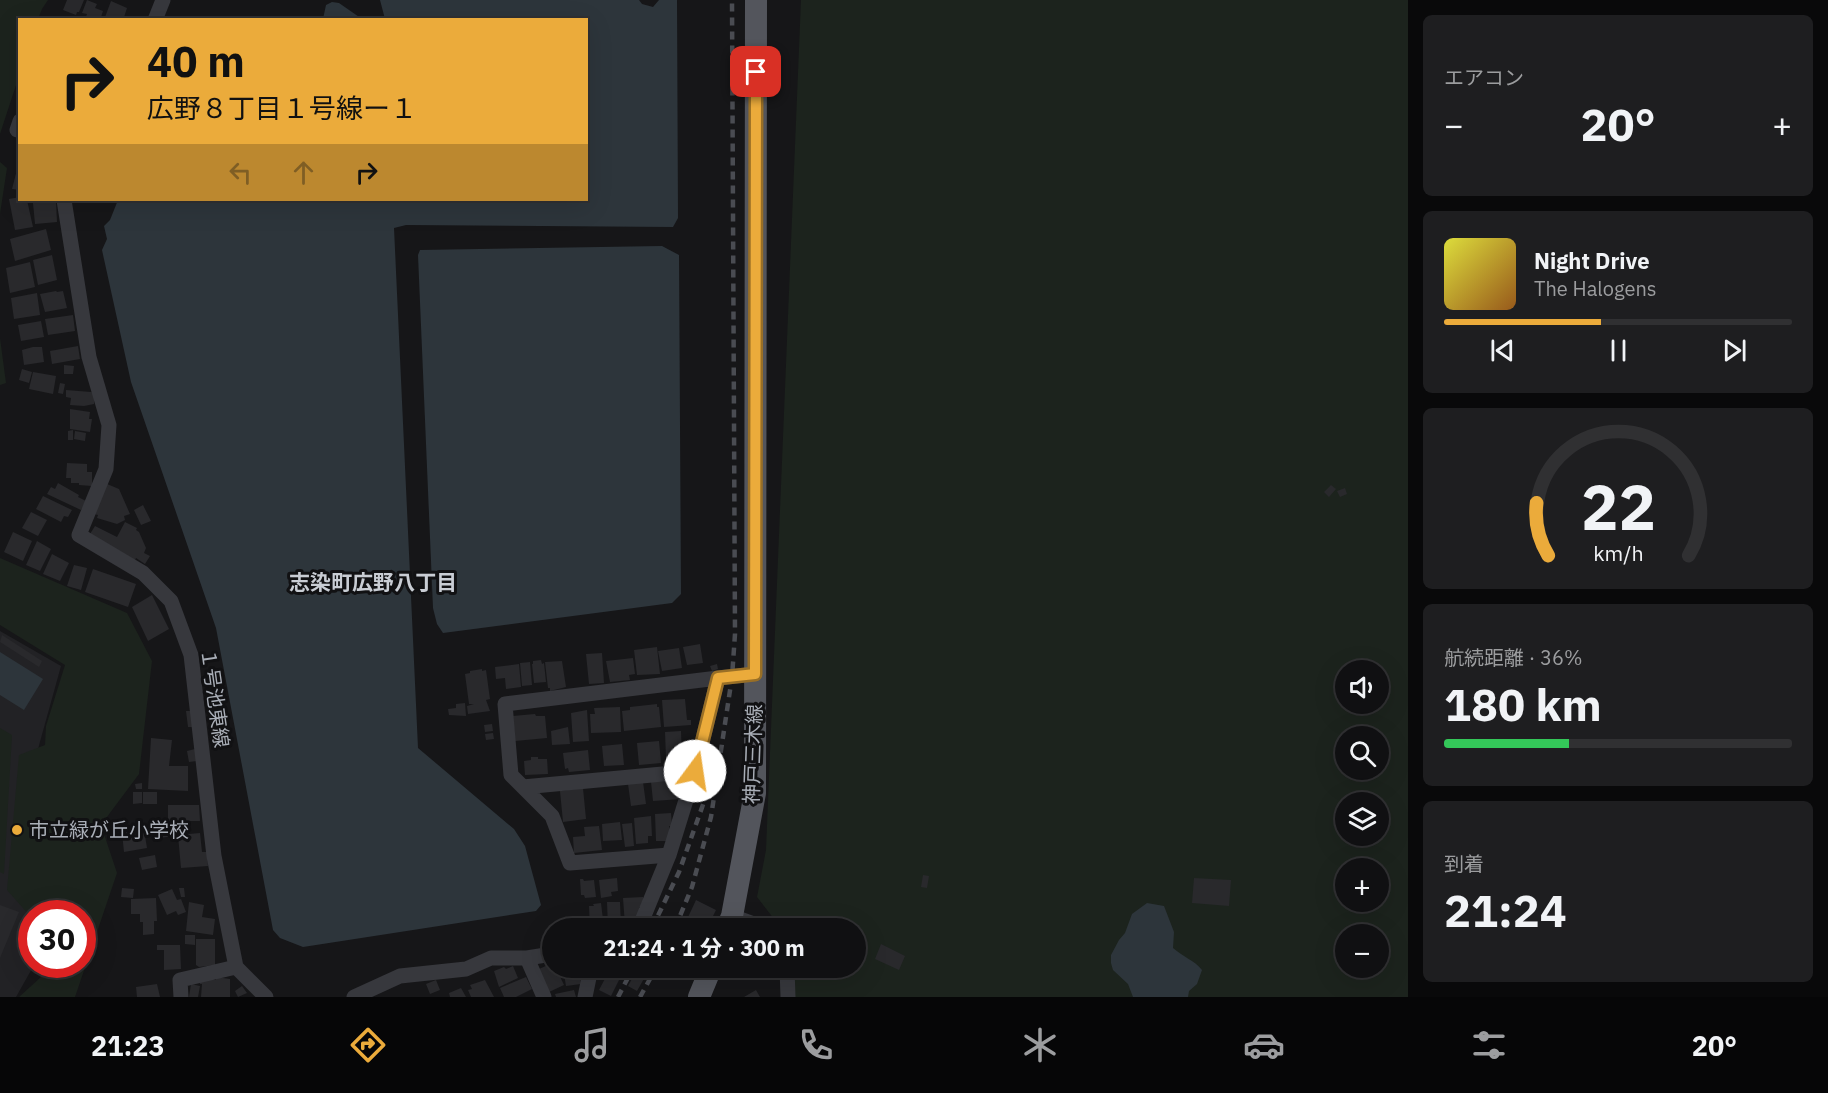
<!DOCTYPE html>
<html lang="ja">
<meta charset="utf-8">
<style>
:root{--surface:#101012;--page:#1e1e20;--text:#f1f3f6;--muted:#9c9d9f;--line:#303032;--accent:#ebab3b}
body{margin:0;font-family:"IBM Plex Sans","Noto Sans JP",sans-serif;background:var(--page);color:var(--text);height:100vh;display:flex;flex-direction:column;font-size:22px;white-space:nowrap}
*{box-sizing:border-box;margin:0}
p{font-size:20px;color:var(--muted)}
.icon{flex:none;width:33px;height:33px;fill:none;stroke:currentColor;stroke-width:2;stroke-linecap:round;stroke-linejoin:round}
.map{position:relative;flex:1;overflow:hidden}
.drawer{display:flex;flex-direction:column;gap:15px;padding:15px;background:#09090a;width:420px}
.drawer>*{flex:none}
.top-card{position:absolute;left:18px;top:18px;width:570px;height:183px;border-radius:0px;box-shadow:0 6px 24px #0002,0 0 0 2px var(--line);background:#ebab3b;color:#111;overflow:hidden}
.controls{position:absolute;left:1335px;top:660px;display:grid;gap:12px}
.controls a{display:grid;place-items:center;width:54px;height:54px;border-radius:50%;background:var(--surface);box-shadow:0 6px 24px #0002,0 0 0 2px var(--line);font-size:30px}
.speed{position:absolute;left:18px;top:900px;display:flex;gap:12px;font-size:30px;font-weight:700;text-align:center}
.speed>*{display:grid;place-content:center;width:78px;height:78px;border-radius:50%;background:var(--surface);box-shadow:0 6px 24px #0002,0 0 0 2px var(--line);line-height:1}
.speed .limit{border:9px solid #d22;background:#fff;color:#111}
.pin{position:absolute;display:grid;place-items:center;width:51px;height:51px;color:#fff;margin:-26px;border-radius:12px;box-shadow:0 3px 9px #0006}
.me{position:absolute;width:66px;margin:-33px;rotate:14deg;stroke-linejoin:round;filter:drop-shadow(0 0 4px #0008)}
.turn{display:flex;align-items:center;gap:21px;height:126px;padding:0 30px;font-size:27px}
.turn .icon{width:78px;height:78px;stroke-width:2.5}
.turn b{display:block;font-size:42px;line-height:51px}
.lanes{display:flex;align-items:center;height:57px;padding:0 30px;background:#0003;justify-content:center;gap:30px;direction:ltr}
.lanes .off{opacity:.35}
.big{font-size:45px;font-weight:700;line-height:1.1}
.drawer .widget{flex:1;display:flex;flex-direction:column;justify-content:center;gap:9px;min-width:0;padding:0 21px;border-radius:9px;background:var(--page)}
.drawer .dial{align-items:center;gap:0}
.dial svg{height:156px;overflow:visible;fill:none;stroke:var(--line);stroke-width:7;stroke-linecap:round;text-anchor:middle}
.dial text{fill:var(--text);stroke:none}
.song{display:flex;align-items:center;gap:18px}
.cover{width:72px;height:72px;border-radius:9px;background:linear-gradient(135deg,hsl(60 70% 55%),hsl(30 70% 35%))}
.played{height:6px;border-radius:3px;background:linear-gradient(90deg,var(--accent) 45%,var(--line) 45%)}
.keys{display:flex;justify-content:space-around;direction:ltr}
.heat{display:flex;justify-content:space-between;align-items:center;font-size:33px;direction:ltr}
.charge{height:9px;border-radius:4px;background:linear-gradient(90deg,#34c759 36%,var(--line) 0)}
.trip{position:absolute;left:542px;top:918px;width:324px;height:60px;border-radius:30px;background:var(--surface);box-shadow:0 6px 24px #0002,0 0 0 2px var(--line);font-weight:700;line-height:60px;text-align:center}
.tabs{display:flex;height:96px;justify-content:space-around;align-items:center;background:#060607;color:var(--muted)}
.tabs .icon{width:42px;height:42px}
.tabs .selected{color:var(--accent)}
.tabs b{font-size:27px;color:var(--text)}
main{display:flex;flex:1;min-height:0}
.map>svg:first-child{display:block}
.built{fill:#222225}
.green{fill:#1c231d;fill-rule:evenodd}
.water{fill:#2d353b}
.building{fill:#29292c}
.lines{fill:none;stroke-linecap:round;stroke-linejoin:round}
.minor{stroke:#37383d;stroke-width:15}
.primary{stroke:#53555c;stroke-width:22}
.rail{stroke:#4a4c52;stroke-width:4.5;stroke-dasharray:8 6;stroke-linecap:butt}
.route-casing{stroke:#996f26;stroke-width:15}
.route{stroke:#ebab3b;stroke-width:10}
.poi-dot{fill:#ebab3b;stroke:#111113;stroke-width:2}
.labels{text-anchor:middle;stroke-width:6;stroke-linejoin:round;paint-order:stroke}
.street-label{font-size:20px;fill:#a9aeb7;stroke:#111113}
.poi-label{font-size:20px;fill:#a9aeb7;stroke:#111113;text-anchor:start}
.neighbourhood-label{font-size:21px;font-weight:bold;fill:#c9cdd4;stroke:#111113}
</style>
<main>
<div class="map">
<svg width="1408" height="997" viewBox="0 0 1408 997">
<rect width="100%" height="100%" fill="#161618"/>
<path class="built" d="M0,631L61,666L33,767L32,964L34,965L16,997H0Z"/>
<path class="green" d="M0,0H48L42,9L38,19L20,20L19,76L0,134Z
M801,0H1408V997H794L792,968H855V928H781L757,897L766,850ZM1346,670H1378V704H1346ZM1346,736H1378V770H1346ZM1346,802H1378V836H1346ZM1346,868H1378V902H1346ZM1346,934H1378V968H1346Z
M0,162L7,168L0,214Z
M0,338L6,383L0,385Z
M0,558L127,613L152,661L139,774L101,825L117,873L75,997H19L41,977L39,965L82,964V914H32L31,926L30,916L7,890L19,755L45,745L46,726L65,665L0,625Z
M0,728L12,735L4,874L0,872Z"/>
<path class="water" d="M380,0H639L642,4L653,7L659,0H677L678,218L673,227L406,225L394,228L418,748L514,829L525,846L541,905L536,911L303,947L280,938L273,930L216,628L131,382L102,250L107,239L104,226L110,220L118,200H586V20L385,19Z
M332,2L339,3L362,19H323L326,5Z
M662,246L679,255L681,594L672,603L443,633L437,624L433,608L418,255L420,250Z
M0,652L43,679L24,710L0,695Z
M1147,903L1164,906L1174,932L1173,948C1183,957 1194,960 1202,970L1197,984L1189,991L1188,997H1133L1128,984L1113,970L1111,963V955L1119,940L1125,933L1132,914Z"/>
<path class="building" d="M67,0H84L79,12H77L76,15L63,10Z
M87,0L97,4L95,8L103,11L100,20H85L87,14L82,13Z
M111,1L127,8L123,20H104Z
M19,162H20V190L12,189Z
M20,197V200H27L33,227L15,230L9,199Z
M56,201L57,222L35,224L33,203Z
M46,229L51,250L15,261L10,239Z
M52,255L57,280L38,285L33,260Z
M30,262L35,287L10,293L6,268Z
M56,291L57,292L63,291L67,308L45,312L40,294Z
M37,293L40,315L14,319L11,298Z
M73,315L75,331L48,335L45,319Z
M41,321L44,337L21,341L18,325Z
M78,346L80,359L52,364L50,351Z
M33,347H42L44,362L24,365L22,350Z
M64,365L74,366L73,374H64Z
M22,369L32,372L29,383L19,380Z
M33,372L56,376L53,394L29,389Z
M60,383L65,384L63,394L58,393Z
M66,390L91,392L94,393V404L84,406L70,405L71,398L66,397Z
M70,409L90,412L89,419H92L90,432L70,429Z
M73,430V440H68V431Z
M75,431L86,433L85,441L74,439Z
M67,463L87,464V472H92V486L79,485V483H71V478H66Z
M58,483L79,495L78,497L86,501L81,510L47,494L51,487L55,489Z
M107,484L119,489L130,514L124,516L125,520L117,524L97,518L98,515L94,514Z
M1331,485L1336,489L1329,497L1324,492Z
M1345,488L1347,494L1340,497L1337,491Z
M43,496L72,510L68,517L64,516L61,522L36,509Z
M143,505L151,521L141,525L134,510Z
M31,512L47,520L38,536L22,528Z
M125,522L137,528L136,530L139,532L146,548L144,553L150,556L145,564L136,558L135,560L90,534L95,526L117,537Z
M13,532L32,541L23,561L4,552Z
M37,541L51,549L40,571L26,565Z
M52,554L69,563L60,581L43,574Z
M74,565L87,568L81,590L67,586Z
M93,569L136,584L128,607L85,592Z
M152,595L169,629L148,641L132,607Z
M2,635L42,661L39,667L0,642Z
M700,644L703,663L687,665L683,647Z
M657,647L660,674L637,675L634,650Z
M679,648L682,668L662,671L658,651Z
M602,653L604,683L589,684L586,654Z
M633,658L635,674L629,675L630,680L610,682L606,661Z
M541,660L542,664L544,663L546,682L534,683L532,664H533V661Z
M562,661L566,687L550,691V688H548L545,662Z
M530,662L532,685L522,686L520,663Z
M519,664L521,687L506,689L505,678L496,679L495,667Z
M717,664L718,669L712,671L710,666Z
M482,669V671L486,670L490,699L486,700L490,711L468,714L467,706L474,704H469L465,674L470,673V671Z
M685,699L687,720H691V725L664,727L662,700Z
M465,703L466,716L449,715L448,709L456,708V704Z
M657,704V707H659L661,727L624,731L622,711L630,710V707Z
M620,707L621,732L591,733L590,714H595L594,708Z
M587,710L589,741L573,742L571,713Z
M186,711H192L194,727H188Z
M535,714L536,716H545L547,738L515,741L513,716Z
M492,724L493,731L485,732L484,725Z
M568,727L570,744L552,745L551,731Z
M681,731L682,758H666L665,732Z
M493,733L494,739L486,740L485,734Z
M151,738L172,740L169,766H188V791L148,789Z
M659,741L661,763L639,765L637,743Z
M622,744L624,765L604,766L602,746Z
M195,749L197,761L189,762L187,751Z
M588,750L590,770L569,772L568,768L565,769L563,753Z
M531,757H538V759H547L548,774L525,775L524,761L531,760Z
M680,780L682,799L653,801L651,782Z
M643,782L646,804L631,806L628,784Z
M142,783V789H136L135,784Z
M583,788L586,819L563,822L560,791Z
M133,792H142V803L133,804Z
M143,792H157V804H143Z
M168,805H199L200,821H168Z
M671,813L672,826H669V841H656L655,814Z
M651,816L652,836H648V843L636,844L634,818Z
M620,822L622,840L603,841L602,824Z
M632,823L634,846L625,847L622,824Z
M175,824L177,836L157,838L156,826Z
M599,826L602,850L574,853L573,837L585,836L584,827Z
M144,830L147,848L124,852L122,833Z
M200,833L202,852H207L208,866L181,868L178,835Z
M155,855L157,867L142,870L139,858Z
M923,875L929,876L927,888L921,887Z
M617,878L618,891L611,892L612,896L601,898L599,880Z
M1194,878L1231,880L1229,906L1192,903Z
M580,879H583L584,881L594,880L596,897L585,898L584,895H581Z
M122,888L134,889L133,898L121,897Z
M179,888H184L185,897H181Z
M172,889L177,900L181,899L186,912L178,915L176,911L167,915L158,895Z
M643,897V907H639L640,916H633L634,925H625L623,898Z
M156,898L157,921H154V934L143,935V922H140V914H131V899Z
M696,900L716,910L707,928H683Z
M189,902L204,905L202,917L215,919L213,935L186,931Z
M607,902H620L621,927L608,928Z
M601,903L604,928H590L589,906H594L593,904Z
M0,905L19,912L0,958Z
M185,935H195V945L185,944Z
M196,939H215V965L199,967L196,965Z
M881,944L905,956L899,970L875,959Z
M157,945H180L181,969L164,970V950H157Z
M548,965L549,967L552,966V968H556L564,985L549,992L539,969Z
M513,966L518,978L499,987L494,971L504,967L506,969Z
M561,968H579L581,984L566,986L564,974L561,975Z
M638,968H650L637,991L628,986Z
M608,973L620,978L611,996L599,990Z
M216,977L230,979V997H201L202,984H200V978L216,980Z
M526,977L532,989L516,997H504L500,988Z
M436,980L440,990L430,994L426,984Z
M485,980L494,997H471L468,990L472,989L470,985Z
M157,984L160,997H137L136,987Z
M191,984L200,986L198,997H189Z
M242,986L247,993L238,997L235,991Z
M461,988L466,997H450L449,993Z
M574,990L576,997H556L555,994Z
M756,990L760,997H744Z"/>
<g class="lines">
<path class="minor" d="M155,20L163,0
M17,130L20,121
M64,200L89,357L109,425L106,469L79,535L143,573L171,601L191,655L214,856L236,967L266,997
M523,787L695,771
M669,855L570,863L552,816L511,775L505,704L718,678
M732,916L765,928
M639,928L669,855L695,771L718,678L755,674
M527,958L544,997
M787,968L788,997
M181,997L180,980L236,967
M354,997L400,976L466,969L491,958H527L552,954
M585,997L591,968"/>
<path class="primary" d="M727,928L732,916L755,793L756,0
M699,997L711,968"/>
<path class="rail" d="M652,928L679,872L710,785
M675,928L692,887L711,817L732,677L735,634L732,0
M618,997L633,968
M640,997L656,968"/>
</g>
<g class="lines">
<defs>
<path id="route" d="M695,771L718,678L755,674L756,72"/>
</defs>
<use href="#route" class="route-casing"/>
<use href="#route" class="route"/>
</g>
<circle class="poi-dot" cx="17" cy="830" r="6"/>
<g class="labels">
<g class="street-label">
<text transform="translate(215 698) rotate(82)" y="7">１号池東線</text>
<text transform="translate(753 754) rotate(-88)" y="7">神戸三木線</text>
</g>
<g class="poi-label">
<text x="29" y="837">市立緑が丘小学校</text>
</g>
<g class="neighbourhood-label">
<text x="373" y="590">志染町広野八丁目</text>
</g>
</g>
</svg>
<div class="controls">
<a><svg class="icon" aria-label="sound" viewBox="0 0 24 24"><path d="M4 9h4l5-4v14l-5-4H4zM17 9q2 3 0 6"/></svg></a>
<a><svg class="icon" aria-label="search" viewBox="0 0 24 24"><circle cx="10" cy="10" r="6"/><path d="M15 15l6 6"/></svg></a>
<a><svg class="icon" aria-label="layers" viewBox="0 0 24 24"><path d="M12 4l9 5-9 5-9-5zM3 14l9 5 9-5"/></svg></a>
<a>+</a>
<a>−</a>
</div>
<div class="speed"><div class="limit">30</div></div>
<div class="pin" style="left:756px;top:72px;background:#d93025"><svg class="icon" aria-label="arrive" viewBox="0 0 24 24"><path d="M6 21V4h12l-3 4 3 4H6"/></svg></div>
<svg class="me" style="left:695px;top:771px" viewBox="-20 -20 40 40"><circle r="19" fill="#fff"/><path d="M0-13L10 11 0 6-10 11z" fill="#ebab3b"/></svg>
<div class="trip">21:24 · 1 分 · 300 m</div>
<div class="top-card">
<div class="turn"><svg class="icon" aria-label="right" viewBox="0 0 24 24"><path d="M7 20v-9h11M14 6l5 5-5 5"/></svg><div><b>40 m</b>広野８丁目１号線ー１</div></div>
<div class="lanes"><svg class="icon off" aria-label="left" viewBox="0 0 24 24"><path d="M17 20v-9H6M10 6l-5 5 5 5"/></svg><svg class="icon off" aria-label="ahead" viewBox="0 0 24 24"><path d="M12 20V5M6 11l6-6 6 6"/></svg><svg class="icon" aria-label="right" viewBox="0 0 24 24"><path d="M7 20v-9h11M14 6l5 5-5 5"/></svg></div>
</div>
</div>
<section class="drawer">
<div class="widget"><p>エアコン</p>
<div class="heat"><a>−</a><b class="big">20°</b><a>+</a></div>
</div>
<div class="widget">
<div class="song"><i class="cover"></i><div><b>Night Drive</b><p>The Halogens</p></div></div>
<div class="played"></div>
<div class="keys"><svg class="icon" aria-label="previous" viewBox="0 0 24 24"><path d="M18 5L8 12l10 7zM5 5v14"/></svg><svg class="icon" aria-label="pause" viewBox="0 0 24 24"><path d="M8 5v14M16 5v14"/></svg><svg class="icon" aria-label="next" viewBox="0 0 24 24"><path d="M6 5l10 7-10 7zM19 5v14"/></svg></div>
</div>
<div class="widget dial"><svg viewBox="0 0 100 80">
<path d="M14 69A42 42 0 1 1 86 69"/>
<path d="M14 69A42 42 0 0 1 8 42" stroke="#ebab3b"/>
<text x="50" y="56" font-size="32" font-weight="700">22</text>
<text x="50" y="72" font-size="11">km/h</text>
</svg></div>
<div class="widget"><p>航続距離 · 36%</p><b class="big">180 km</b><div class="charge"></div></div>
<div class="widget"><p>到着</p><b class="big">21:24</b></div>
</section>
</main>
<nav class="tabs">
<b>21:23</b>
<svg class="icon selected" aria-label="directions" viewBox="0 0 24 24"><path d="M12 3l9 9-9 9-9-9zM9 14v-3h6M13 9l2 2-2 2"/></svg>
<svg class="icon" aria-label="music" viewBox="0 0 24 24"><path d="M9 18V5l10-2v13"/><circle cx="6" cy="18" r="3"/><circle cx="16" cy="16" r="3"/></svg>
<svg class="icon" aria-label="phone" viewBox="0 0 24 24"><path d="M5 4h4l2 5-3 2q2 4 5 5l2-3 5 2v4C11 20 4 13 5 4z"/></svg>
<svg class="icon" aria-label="climate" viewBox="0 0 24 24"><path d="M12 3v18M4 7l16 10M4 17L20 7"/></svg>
<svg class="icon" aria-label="car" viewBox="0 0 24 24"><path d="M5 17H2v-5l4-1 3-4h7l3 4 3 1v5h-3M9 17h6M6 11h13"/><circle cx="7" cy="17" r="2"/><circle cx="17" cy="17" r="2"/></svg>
<svg class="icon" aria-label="filters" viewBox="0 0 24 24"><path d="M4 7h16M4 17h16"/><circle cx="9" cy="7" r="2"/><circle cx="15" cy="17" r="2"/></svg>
<b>20°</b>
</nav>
